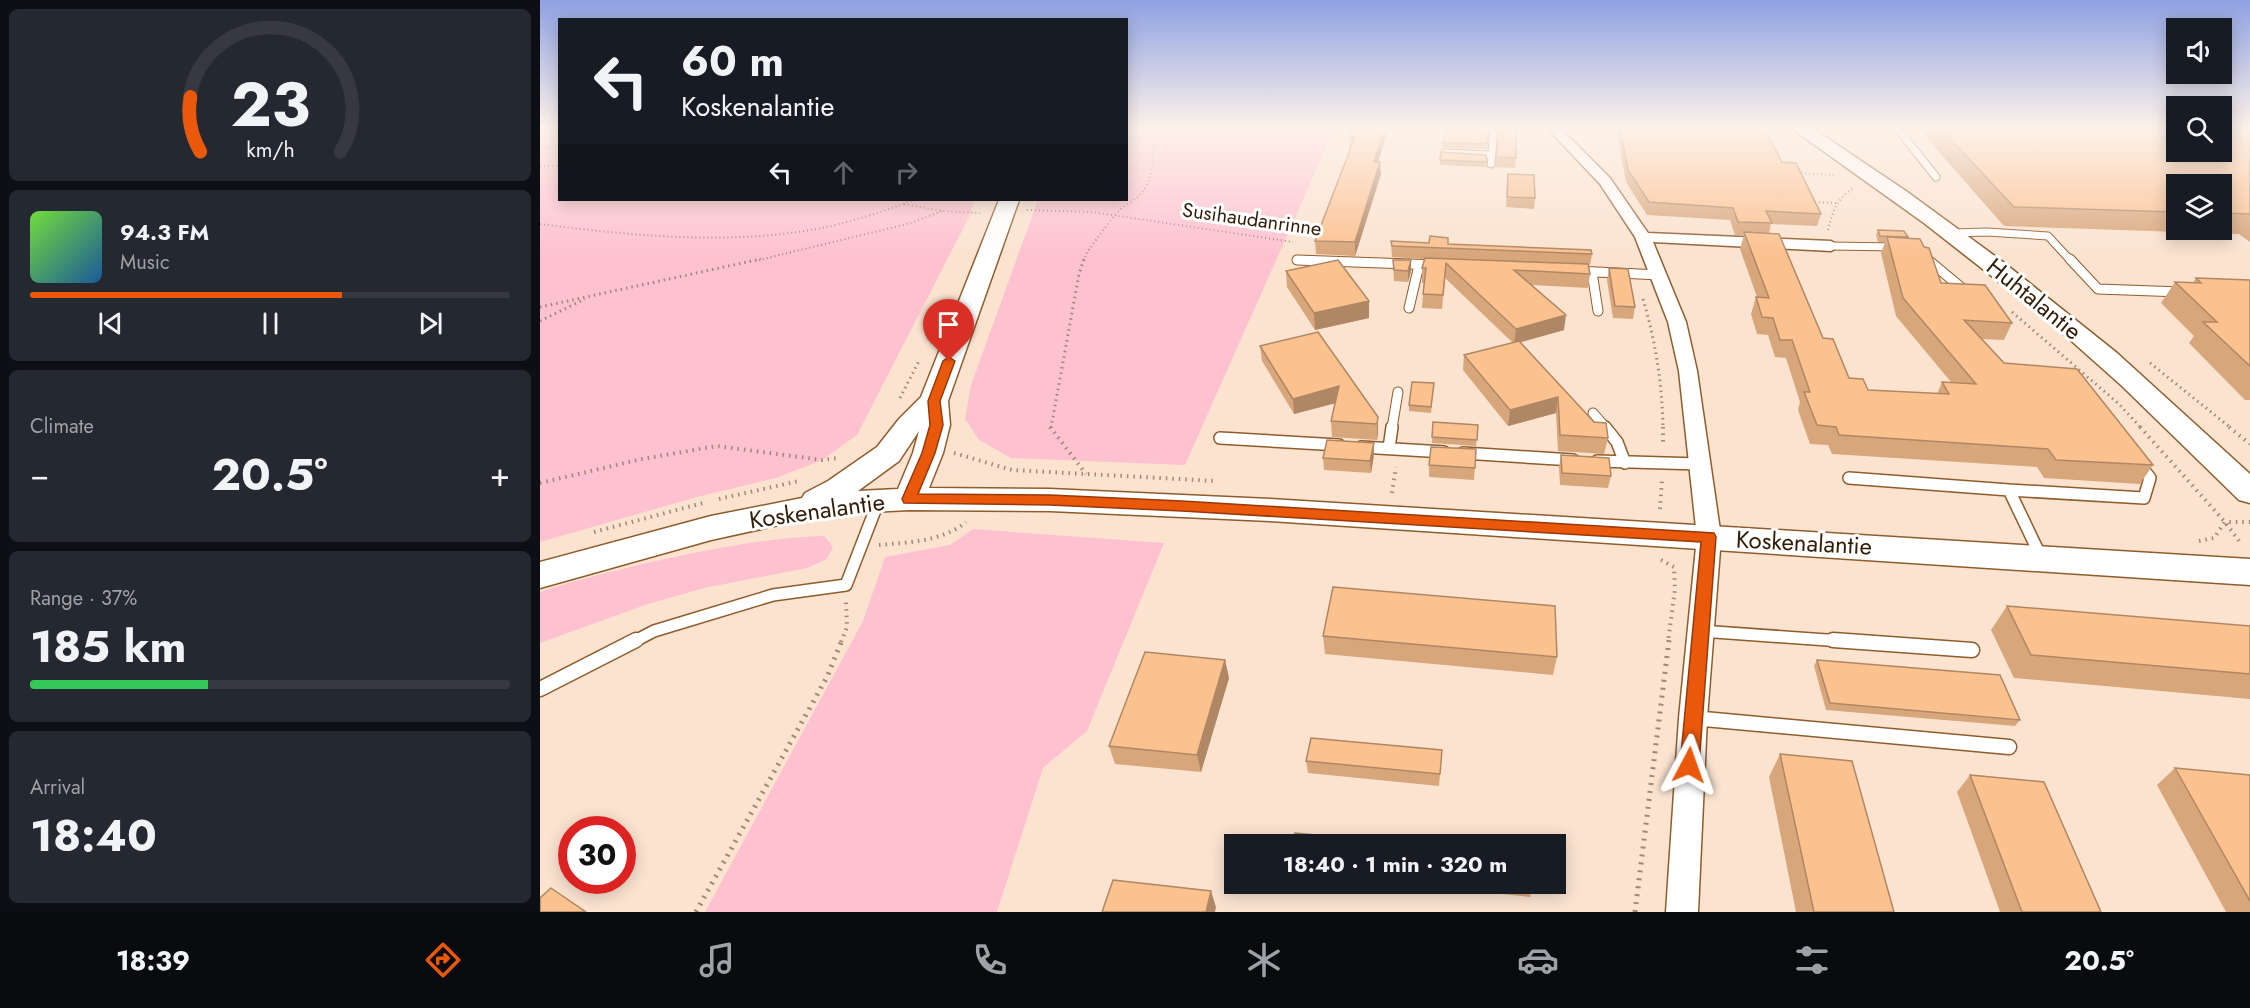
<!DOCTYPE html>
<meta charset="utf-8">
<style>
:root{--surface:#171b24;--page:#242831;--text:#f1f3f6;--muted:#9ea1a6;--line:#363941;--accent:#ea580c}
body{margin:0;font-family:Jost,sans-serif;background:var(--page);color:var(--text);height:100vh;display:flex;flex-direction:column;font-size:22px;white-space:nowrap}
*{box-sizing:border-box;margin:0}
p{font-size:20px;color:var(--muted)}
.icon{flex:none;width:33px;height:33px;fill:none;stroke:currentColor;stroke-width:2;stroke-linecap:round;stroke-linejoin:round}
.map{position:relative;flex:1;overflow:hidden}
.drawer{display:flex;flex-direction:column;gap:9px;padding:9px;background:#0d0f14;width:540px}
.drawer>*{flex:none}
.guide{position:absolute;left:18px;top:18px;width:570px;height:183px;border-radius:0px;box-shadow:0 3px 15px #0003;background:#171b24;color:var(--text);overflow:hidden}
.controls{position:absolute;left:1626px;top:18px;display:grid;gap:12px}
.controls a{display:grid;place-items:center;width:66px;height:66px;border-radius:0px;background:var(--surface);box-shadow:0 3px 15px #0003;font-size:30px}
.speed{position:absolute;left:18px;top:816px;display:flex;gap:12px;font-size:30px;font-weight:700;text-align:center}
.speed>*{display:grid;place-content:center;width:78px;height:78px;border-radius:50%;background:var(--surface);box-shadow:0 3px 15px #0003;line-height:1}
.speed .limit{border:9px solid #d22;background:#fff;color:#111}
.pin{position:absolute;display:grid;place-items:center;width:51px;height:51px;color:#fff;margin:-62px -26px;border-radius:50% 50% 50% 0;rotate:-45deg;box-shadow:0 0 6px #0007}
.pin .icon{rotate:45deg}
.me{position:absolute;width:66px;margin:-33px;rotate:4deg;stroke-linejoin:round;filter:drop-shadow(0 0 4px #0008)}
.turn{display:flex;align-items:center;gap:21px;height:126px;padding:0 24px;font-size:27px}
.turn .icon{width:78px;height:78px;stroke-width:2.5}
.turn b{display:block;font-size:42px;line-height:51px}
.lanes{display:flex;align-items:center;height:57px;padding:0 24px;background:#0003;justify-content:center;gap:30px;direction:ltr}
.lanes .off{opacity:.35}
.big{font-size:45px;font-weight:700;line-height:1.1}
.drawer .widget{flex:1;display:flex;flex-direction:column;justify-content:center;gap:9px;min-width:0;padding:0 21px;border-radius:9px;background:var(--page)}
.drawer .dial{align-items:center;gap:0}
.dial svg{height:156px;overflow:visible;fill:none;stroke:var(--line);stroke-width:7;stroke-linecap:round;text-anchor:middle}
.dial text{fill:var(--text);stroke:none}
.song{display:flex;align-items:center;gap:18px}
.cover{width:72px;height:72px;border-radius:9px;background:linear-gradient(135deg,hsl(100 70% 55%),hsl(210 70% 35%))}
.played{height:6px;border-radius:3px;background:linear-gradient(90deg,var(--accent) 65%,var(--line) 65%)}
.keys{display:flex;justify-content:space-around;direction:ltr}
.heat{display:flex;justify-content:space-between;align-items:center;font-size:33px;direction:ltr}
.charge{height:9px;border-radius:4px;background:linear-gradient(90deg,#34c759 37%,var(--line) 0)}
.trip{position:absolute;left:684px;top:834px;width:342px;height:60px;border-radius:0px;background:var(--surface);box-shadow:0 3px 15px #0003;font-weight:700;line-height:60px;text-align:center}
.dock{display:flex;height:96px;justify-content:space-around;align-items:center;background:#090b0e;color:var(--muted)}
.dock .icon{width:42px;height:42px}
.dock .active{color:var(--accent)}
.dock b{font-size:27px;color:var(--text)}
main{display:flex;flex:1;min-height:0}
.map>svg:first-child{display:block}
.green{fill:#fec1d0}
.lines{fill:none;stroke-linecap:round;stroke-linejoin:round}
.lane-far3-casing{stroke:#8f5c2b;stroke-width:9}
.lane-far2-casing{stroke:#8f5c2b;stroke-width:11}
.lane-far1-casing{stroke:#8f5c2b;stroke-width:14}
.lane-casing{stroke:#8f5c2b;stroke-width:17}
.street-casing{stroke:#8f5c2b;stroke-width:3}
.secondary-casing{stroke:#8f5c2b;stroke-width:3}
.path-far3{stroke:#9f8874;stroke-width:2;stroke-dasharray:1 3;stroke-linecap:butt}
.path-far2{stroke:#9f8874;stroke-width:3;stroke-dasharray:1.5 4;stroke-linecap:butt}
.path-far1{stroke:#9f8874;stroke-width:4;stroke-dasharray:1.5 5;stroke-linecap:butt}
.path{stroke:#9f8874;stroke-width:5;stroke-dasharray:2 6;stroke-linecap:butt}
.lane-far3{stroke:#fff;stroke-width:7}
.lane-far2{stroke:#fff;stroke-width:9}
.lane-far1{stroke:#fff;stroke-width:11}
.lane{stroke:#fff;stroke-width:14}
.street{fill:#fff;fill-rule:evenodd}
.secondary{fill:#fff;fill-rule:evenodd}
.wall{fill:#d8a67b;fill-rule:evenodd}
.shaded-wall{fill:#b08764}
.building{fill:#fbc18f;stroke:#b08764;stroke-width:1.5}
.route{fill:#ea580c;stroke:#983908;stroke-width:1.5}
.labels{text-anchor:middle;stroke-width:6;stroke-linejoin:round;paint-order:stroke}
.far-street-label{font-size:20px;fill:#311c07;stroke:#fff}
.street-label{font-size:24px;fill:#311c07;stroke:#fff}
</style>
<main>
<section class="drawer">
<div class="widget dial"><svg viewBox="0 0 100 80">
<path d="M14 69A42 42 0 1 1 86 69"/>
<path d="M14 69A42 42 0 0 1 9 41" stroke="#ea580c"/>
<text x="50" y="56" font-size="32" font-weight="700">23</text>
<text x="50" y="72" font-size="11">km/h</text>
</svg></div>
<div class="widget">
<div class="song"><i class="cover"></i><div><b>94.3 FM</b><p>Music</p></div></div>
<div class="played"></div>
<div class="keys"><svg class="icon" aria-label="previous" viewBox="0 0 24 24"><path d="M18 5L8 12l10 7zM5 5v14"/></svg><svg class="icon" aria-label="pause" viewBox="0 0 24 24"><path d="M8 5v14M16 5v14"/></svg><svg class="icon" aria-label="next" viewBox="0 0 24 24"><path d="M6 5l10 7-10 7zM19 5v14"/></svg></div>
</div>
<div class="widget"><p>Climate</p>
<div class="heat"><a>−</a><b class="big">20.5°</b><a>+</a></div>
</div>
<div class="widget"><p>Range · 37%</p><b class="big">185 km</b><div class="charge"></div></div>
<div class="widget"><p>Arrival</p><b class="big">18:40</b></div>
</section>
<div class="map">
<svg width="1710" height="912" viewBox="0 0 1710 912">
<rect width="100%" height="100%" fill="#fbe3d0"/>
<path class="green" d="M0,128H19L20,200H434L429,217L317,435L282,460L239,477L157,497L0,542Z
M587,128H795L645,465L471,458L439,440L425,419L431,385L498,200H586Z
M433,529L624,543L547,731L503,768L457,912H165L323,621L345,557L410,545Z
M284,536L293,547L287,559L267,568L164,588L105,605L0,643V592C35,580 71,572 107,563C165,550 223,538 284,536Z"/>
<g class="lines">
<defs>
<path id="lane-far3" d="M920,128L954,129
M1357,128L1396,177
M905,153L951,155
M951,164L954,128
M1411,233L1447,232L1508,236L1531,261
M1291,246L1356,247
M1385,257L1389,261
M757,260L774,261"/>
<path id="lane-far2" d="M1387,259L1423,289
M1530,259L1558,289L1641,292
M757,260L898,265
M1036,271L1120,275
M1052,272L1058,311
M869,308L879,265
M1053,413L1066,428
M852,428L858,392"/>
<path id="lane-far1" d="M1065,427L1077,442L1085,463
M680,438L799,445
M821,447L904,452
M849,448L852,427
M923,453L1033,460
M1057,461L1159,464
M1309,478L1469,490
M1501,557L1469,490L1604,498L1610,478L1599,464
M1161,631L1315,642
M93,642L114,631L233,595L306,585L339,500"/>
<path id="lane" d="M1293,640L1432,650
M0,689L96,640
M1153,718L1469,747"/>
<path id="street" d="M1007,128H1020L1070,178L1108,233L1291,241L1299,246L1291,251L1113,242L1146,322L1157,371L1181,537L1167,718L1158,912H1126L1139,718L1157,537L1139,371L1128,322L1095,237L1060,184Z"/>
<path id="secondary" d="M1251,128H1272L1366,191L1463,262L1577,353L1710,474V503L1699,500L1582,386L1509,321L1384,223Z
M459,200H479L408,401L410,425L403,453L389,488L510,489L730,499L1710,559V585L730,521L510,511L369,510L311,513L262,520L171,540L0,588V562L171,516L262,498L265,493L288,481L337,447L359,419L381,397ZM379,431L373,453L358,489L318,491L359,461Z"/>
</defs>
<use href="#lane-far3" class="lane-far3-casing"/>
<use href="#lane-far2" class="lane-far2-casing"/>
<use href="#lane-far1" class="lane-far1-casing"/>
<use href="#lane" class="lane-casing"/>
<use href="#street" class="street-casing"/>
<use href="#secondary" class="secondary-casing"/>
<path class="path-far3" d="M0,148L20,146
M0,166H20
M1257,173L1295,175
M1271,202L1297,203
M364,204L403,211L440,213
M487,210L552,212L753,242
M0,224C94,236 193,246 287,227C317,220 345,211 374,200
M1288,230C1292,212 1298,197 1314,188
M215,261L371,223L402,211
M544,261L546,254C557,239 568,222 581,209C586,204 594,201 600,195C612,183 616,154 612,138L586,137"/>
<path class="path-far2" d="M1103,299C1116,343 1122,383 1123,428
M0,307L221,259
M1472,312L1579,404L1601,428
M0,321L45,299
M1610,363L1691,428
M360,398L380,359
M511,428L539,274L544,259"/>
<path class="path-far1" d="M510,427L546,474
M1123,427V446
M1600,427L1685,522L1702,545
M1689,427L1710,444
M414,453L472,470L676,481
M0,483L102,459L177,446L282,460L298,458
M852,493L856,467
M179,499L259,481
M1120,509L1122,480
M54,532L163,503
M1659,541L1674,538L1685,522H1710
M339,545C370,542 401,542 426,522
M1121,560L1134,567L1135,589L1128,642
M301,642L307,627L306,601"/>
<path class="path" d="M156,912L287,677L302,640
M1095,912L1129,640"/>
<use href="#lane-far3" class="lane-far3"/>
<use href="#lane-far2" class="lane-far2"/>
<use href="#lane-far1" class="lane-far1"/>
<use href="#lane" class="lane"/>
<use href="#street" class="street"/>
<use href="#secondary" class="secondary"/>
</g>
<path class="wall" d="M813,128L838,162L841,174L815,256L776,254L775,241L810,149H809V137Z
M959,128L976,158L975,168L955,167Z
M1047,128H1224L1242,162L1281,214L1277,226L1231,224L1229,234L1283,338L1309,378L1328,390L1397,394L1402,382H1411L1356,316L1341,253L1345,242H1338L1336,235L1338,230L1368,237L1367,238L1401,283L1472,323L1464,340L1442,339L1464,363L1613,465L1600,484L1504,478L1497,467L1292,454L1288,445L1270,444L1258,410L1260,402L1246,358L1235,357L1228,335L1217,334L1211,314L1216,297H1217L1200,249L1204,235H1195L1190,220L1107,215L1086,182L1077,132L1047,130Z
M1378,128H1710V242L1699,234L1464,226ZM1636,184H1682V230H1636Z
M919,129L948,130L947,149L903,148V143Z
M900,160L947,162L946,167L900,165Z
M968,174L995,198L994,209L966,207Z
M851,241L908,244L1052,254L1050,265H1049L1050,274L1048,288L992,285L1024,330L980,342L1068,438L1064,454L1018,451L1016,413L968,426L923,370L924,355L973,343L905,278L902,309L882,308L884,283H882V268L884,259L852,257Z
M853,260H871V271L868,282L854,281Z
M1069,268L1095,307L1093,319L1073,318L1067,280Z
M746,271L829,318L775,330L747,287Z
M1656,278L1710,280V400H1705L1649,343L1654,336L1621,303L1635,282L1653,283Z
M720,346L838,417V433L837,440L792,437L791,421L795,403L754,414L722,361Z
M894,383L891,413L869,411V405Z
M893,422L938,425L936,446L892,443Z
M936,449L934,480L889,477V465Z
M834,455L831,473L784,470L783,458Z
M1021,455L1071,476L1068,488L1020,485L1019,467Z
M1467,606L1710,626V699L1474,678L1451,630Z
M783,636L1017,657L1013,675L785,654Z
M685,660L689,678L661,772L575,764L569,746Z
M1277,660L1480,720L1475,726L1286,710L1274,666Z
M902,750L899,786L768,773L766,761Z
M1240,754L1354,912H1256L1229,777Z
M1635,768L1710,775V912H1686L1617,785Z
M1430,775L1561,912H1460L1417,792Z
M865,884H992V885L990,897Z"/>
<path class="shaded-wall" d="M845,128H849L834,174V162Z
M840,162L841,174L815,256V242Z
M871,260V271L868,282V271Z
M829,301V318L775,330L774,313Z
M1026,315L1024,330L974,344L976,329Z
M799,386L800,402L754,414L753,399Z
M1018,397L1016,413L968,426L970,410Z
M838,417V433L837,440V424Z
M834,443V455L831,473L830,461Z
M685,660L689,678L661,772L657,755Z
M671,891L676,907L675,912H666Z"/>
<path class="building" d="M813,128H845L834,162H840L815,242L775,241L815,137H809Z
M906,128L948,130L947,144L903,143Z
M959,128H976V158L956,157Z
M1080,128H1224L1242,162L1256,163L1281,214L1226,211L1232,223L1198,222L1193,208L1109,202L1088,170Z
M1400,128H1636V152H1682V128H1710V214L1682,213V184H1636V212L1474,207Z
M901,152L946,155L947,162L900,160Z
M968,174L994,175L995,198L967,197Z
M1338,230L1364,231L1368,237L1340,236Z
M1204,232L1239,234L1283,338L1293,339L1309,378L1323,379L1328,390L1409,394L1402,382L1436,384L1363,298L1347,237L1380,239L1384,247L1389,248L1401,283L1445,285L1472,323L1424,320L1464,363L1537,369L1613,465L1516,460L1508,449L1299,435L1296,427L1277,425L1264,392H1270L1252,340H1240L1233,318L1222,317L1216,297L1229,298Z
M890,236L908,238V244L1051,250L1052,254L852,246L851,241L889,243Z
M885,258L1048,264L1050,274L974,270L1026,315L976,329L906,263L903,295L883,294L886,268H882Z
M798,260L829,301L774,313L746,271Z
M853,260H871L868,271L854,270Z
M1069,268L1088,269L1095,307L1075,306Z
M1656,278L1710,280V366L1663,322H1677L1635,282L1661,283Z
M778,332L838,417L837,424L791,421L799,386L753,399L720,346Z
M979,341L1054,422L1066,423L1068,438L1020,435L1018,397L970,410L924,355Z
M872,382L894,383L891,407L869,405Z
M893,422L938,425L937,440L892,437Z
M787,440L834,443L830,461L783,458Z
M891,447L936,449L935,468L889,465Z
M1021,455L1069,458L1071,476L1022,473Z
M793,587L1015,606L1017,657L783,636Z
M1467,606L1710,626V674L1491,655Z
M605,652L685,660L657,755L569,746Z
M1277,660L1460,675L1480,720L1290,703Z
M771,738L902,750L900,774L766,761Z
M1240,754L1312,761L1354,912H1274Z
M1635,768L1710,775V901Z
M1430,775L1504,782L1561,912H1482Z
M755,833L870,844H753Z
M573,880L671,891L666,912H562Z
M974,884H992V885Z
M11,888L46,912H0V898Z"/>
<linearGradient id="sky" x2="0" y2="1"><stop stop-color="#8ea1e2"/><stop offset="0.5" stop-color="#fdf2ea"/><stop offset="1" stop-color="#fdf2ea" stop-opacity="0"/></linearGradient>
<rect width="1710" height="255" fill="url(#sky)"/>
<path class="route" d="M409,357L415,361L400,401L403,425L395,453L378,494L510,495L642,501L1174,533L1176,537L1159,765L1156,771L1149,773L1143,771L1140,765L1161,542L642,511L510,505L364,503L362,499L382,453L390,425L388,401L403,361Z"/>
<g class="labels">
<g class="far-street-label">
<text transform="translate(712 219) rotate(8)" y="7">Susihaudanrinne</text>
</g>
<g class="street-label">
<text transform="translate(1494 299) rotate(39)" y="8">Huhtalantie</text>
<text transform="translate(277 511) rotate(-8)" y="8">Koskenalantie</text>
<text transform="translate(1264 543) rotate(3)" y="8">Koskenalantie</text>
</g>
</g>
</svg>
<div class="controls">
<a><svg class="icon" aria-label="sound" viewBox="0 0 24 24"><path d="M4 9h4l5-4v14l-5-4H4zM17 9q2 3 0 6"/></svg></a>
<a><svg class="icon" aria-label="search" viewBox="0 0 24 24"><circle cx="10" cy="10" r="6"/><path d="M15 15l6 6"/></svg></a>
<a><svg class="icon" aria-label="layers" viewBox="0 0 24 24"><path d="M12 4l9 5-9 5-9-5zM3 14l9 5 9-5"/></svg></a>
</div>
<div class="speed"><div class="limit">30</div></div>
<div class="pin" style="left:409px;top:361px;background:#d93025"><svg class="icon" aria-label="arrive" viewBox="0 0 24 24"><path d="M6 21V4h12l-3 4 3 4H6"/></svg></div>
<svg class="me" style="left:1149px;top:765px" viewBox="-20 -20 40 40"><path d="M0-17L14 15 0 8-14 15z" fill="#ea580c" stroke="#fff" stroke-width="4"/></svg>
<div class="trip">18:40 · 1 min · 320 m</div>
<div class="guide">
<div class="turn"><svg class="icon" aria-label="left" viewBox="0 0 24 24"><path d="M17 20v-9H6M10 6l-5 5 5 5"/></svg><div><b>60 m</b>Koskenalantie</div></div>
<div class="lanes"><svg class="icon" aria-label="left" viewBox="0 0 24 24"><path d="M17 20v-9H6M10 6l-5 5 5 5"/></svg><svg class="icon off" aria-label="ahead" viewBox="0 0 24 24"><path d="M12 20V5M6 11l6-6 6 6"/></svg><svg class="icon off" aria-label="right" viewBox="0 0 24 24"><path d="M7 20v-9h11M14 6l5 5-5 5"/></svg></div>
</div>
</div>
</main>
<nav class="dock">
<b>18:39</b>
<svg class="icon active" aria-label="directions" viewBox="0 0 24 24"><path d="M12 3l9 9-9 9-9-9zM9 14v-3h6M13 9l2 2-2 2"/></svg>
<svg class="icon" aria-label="music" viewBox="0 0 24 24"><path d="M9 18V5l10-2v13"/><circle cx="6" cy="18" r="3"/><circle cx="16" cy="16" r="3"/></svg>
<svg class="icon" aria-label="phone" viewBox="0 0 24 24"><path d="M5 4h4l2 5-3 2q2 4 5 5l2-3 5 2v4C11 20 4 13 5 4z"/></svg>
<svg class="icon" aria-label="climate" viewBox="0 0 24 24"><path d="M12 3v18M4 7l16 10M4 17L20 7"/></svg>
<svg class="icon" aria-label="car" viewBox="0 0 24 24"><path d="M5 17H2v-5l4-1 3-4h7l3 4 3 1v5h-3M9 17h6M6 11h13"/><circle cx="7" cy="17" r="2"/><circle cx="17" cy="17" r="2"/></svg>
<svg class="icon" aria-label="filters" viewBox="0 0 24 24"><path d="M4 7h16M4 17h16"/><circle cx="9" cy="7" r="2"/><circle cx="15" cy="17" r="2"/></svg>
<b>20.5°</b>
</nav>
